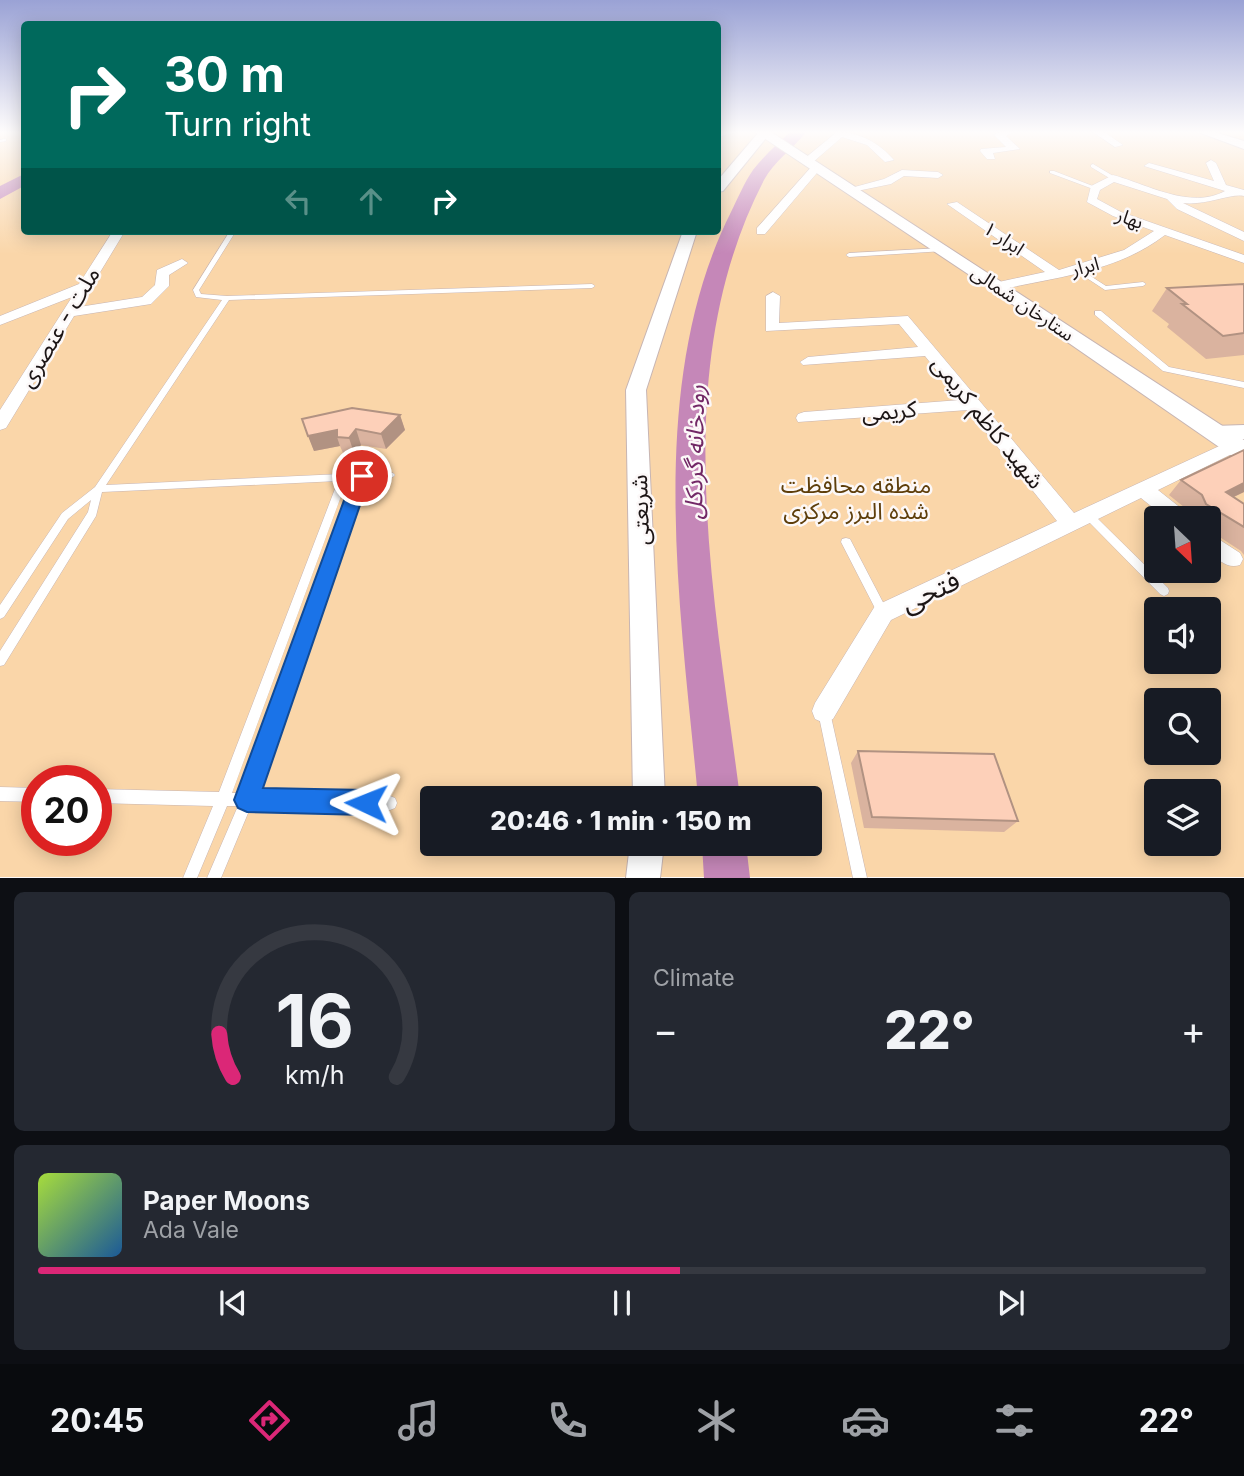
<!DOCTYPE html>
<meta charset="utf-8">
<style>
:root{--surface:#171b24;--page:#242831;--text:#f1f3f6;--muted:#9ea1a6;--line:#363941;--accent:#db2777}
body{margin:0;font-family:Inter,"Noto Sans Arabic",sans-serif;background:var(--page);color:var(--text);height:100vh;display:flex;flex-direction:column;font-size:26px;white-space:nowrap}
*{box-sizing:border-box;margin:0}
p{font-size:23px;color:var(--muted)}
.icon{flex:none;width:38px;height:38px;fill:none;stroke:currentColor;stroke-width:2;stroke-linecap:round;stroke-linejoin:round}
.map{position:relative;height:878px;overflow:hidden}
.side{display:flex;flex-direction:column;gap:14px;padding:14px;background:#0d0f14;flex:1}
.side>*{flex:none}
.banner{position:absolute;left:21px;top:21px;width:700px;height:214px;border-radius:7px;box-shadow:0 4px 18px #0003;background:#00695c;color:#fff;overflow:hidden}
.needle{width:46px;rotate:155deg}
.fabs{position:absolute;left:1144px;top:506px;display:grid;gap:14px}
.fabs a{display:grid;place-items:center;width:77px;height:77px;border-radius:7px;background:var(--surface);box-shadow:0 4px 18px #0003;font-size:35px}
.speed{position:absolute;left:21px;top:765px;display:flex;gap:14px;font-size:35px;font-weight:700;text-align:center}
.speed>*{display:grid;place-content:center;width:91px;height:91px;border-radius:50%;background:var(--surface);box-shadow:0 4px 18px #0003;line-height:1}
.speed .limit{border:10px solid #d22;background:#fff;color:#111}
.pin{position:absolute;display:grid;place-items:center;width:60px;height:60px;color:#fff;margin:-30px;border:4px solid #fff;border-radius:50%;box-shadow:0 2px 7px #0007}
.me{position:absolute;width:77px;margin:-38px;rotate:272deg;stroke-linejoin:round;filter:drop-shadow(0 0 5px #0008)}
.turn{display:flex;align-items:center;gap:24px;height:147px;padding:0 28px;font-size:32px}
.turn .icon{width:91px;height:91px;stroke-width:2.5}
.turn b{display:block;font-size:49px;line-height:60px}
.lanes{display:flex;align-items:center;height:66px;padding:0 28px;background:#0003;justify-content:center;gap:35px;direction:ltr}
.lanes .off{opacity:.35}
.big{font-size:52px;font-weight:800;line-height:1.1}
.side .card{flex:1;display:flex;flex-direction:column;justify-content:center;gap:10px;min-width:0;padding:0 24px;border-radius:10px;background:var(--page)}
.side .dial{align-items:center;gap:0}
.dial svg{height:182px;overflow:visible;fill:none;stroke:var(--line);stroke-width:7;stroke-linecap:round;text-anchor:middle}
.dial text{fill:var(--text);stroke:none}
.song{display:flex;align-items:center;gap:21px}
.cover{width:84px;height:84px;border-radius:10px;background:linear-gradient(135deg,hsl(80 70% 55%),hsl(210 70% 35%))}
.played{height:7px;border-radius:4px;background:linear-gradient(90deg,var(--accent) 55%,var(--line) 55%)}
.keys{display:flex;justify-content:space-around;direction:ltr}
.heat{display:flex;justify-content:space-between;align-items:center;font-size:38px;direction:ltr}
.side .tiles{flex:1;display:grid;gap:14px;grid-template-columns:1fr 1fr}
.card:last-child{grid-column:span 2}
.trip{position:absolute;left:420px;top:786px;width:402px;height:70px;border-radius:7px;background:var(--surface);box-shadow:0 4px 18px #0003;font-weight:800;line-height:70px;text-align:center}
.tab-bar{display:flex;height:112px;justify-content:space-around;align-items:center;background:#090b0e;color:var(--muted)}
.tab-bar .icon{width:49px;height:49px}
.tab-bar .current{color:var(--accent)}
.tab-bar b{font-size:32px;color:var(--text)}
.map>svg:first-child{display:block}
.green{fill:#fad6a9;fill-rule:evenodd}
.lines{fill:none;stroke-linecap:round;stroke-linejoin:round}
.river{fill:#c587b8;fill-rule:evenodd}
.service-casing{stroke:#c7b5b3;stroke-width:1}
.minor-casing{stroke:#c7b5b3;stroke-width:1}
.tertiary-casing{stroke:#c7b5b3;stroke-width:2}
.secondary-casing{stroke:#c7b5b3;stroke-width:2}
.service{fill:#fff;fill-rule:evenodd}
.minor{fill:#fff;fill-rule:evenodd}
.tertiary{fill:#fff;fill-rule:evenodd}
.secondary{fill:#fff;fill-rule:evenodd}
.wall{fill:#dab39f}
.shaded-wall{fill:#b19282}
.building{fill:#fdd0b9;stroke:#b19282;stroke-width:2}
.route{fill:#1a73e8;stroke:#114b97;stroke-width:2}
.labels{text-anchor:middle;stroke-width:5;stroke-linejoin:round;paint-order:stroke}
.far-street-label{font-size:19px;fill:#1c1515;stroke:#fcf8f8}
.street-label{font-size:23px;fill:#1c1515;stroke:#fcf8f8}
.park-label{font-size:23px;fill:#5e3e0a;stroke:#fcf8f8}
.water-label{font-size:24px;font-style:italic;fill:#722866;stroke:#fcf8f8}
.near-street-label{font-size:28px;fill:#1c1515;stroke:#fcf8f8}
</style>
<div class="map">
<svg width="1244" height="878" viewBox="0 0 1244 878">
<rect width="100%" height="100%" fill="#fcf8f8"/>
<path class="green" d="M0,132H24V231H718V132H1244V877H0ZM1157,518H1209V570H1157ZM1157,609H1209V662H1157ZM1157,700H1209V752H1157ZM37,780H96V840H37ZM1157,791H1209V844H1157ZM432,798H810V844H432Z"/>
<g class="lines">
<path class="river" d="M790,132H806C793,149 774,161 764,180C666,369 715,597 740,798H698C681,611 644,386 731,212C738,198 744,183 753,170C764,156 777,144 790,132Z
M24,174V186L0,199V186Z
M702,844H746L750,878H704Z"/>
<defs>
<path id="service" d="M4,139H6V141L0,142V140Z
M1093,164L1115,177L1116,178L1111,179L1091,167V165Z
M1050,171H1054L1098,188L1093,189L1050,173Z
M230,231H236L199,290L201,294L227,296L592,284L595,286L592,288L229,300L106,485L341,474L344,473H393L395,475L393,477L390,478L365,480L256,793L390,796L395,798L397,803L395,808L390,810L251,806L221,878H207L238,806H227L197,878H183L213,806L96,803V789L219,792L338,481L102,492L96,516L4,665L0,666V651L88,512L91,500L68,519L4,617L0,619V605L62,513L95,487L222,300L196,297L193,290ZM347,480H356L243,793H232Z
M942,248L945,250L944,251L849,257L846,255L849,253Z
M1075,266L1106,286L1143,282L1146,284L1143,286L1105,290L1073,269V267Z
M1095,311H1101L1169,367L1244,382V388L1163,371L1095,315Z
M1090,513L1093,514L1168,588L1169,591L1168,594L1164,596L1160,594L1087,520L1085,517L1087,514Z
M846,538L850,539L887,610L889,613L887,616L883,618L879,616L841,542L842,539Z
M824,706L828,708L830,712L867,878H853L818,712L820,708Z
M0,787L37,788V802L0,801Z"/>
<path id="minor" d="M718,132H737L718,137Z
M837,132C860,132 879,143 894,160L885,162L867,145L842,137L812,163H804V159Z
M1000,132H1013L1006,136L1020,149L993,153L995,159H987L980,151L981,149L1006,147L994,135Z
M1093,132H1104L1123,145L1115,147Z
M1211,160L1216,163L1226,185L1244,190V196C1231,193 1205,206 1183,203L1244,232V241L1177,209L1167,199L1114,182L1100,190L1097,199L1121,212L1244,255V263L1165,235C1117,272 1056,277 999,290L994,289V283L1045,272L947,204L957,202L1059,270L1124,250L1154,231L1113,216L1087,202L1091,186L1113,175C1147,184 1190,210 1225,191L1144,166L1149,163L1214,181L1206,163Z
M813,165L822,167L765,234H757V228Z
M902,170L938,172L943,175L938,178L904,176L891,184L852,192L847,189L884,179Z
M113,231H125L79,307L142,297L155,285L157,270L182,259L188,263L169,275V286L151,304L74,316L6,428L0,430V410L72,297L0,325V316L79,284Z
M773,292L780,296L779,323L908,316L1074,513L1228,442H1240L1243,446L1240,450L1158,490L1187,513L1190,518H1166L1141,498L891,620L833,719L824,723L815,719L812,711L815,703L875,606L1057,521L968,410L798,422L796,418L798,414L804,412L960,400L925,356L803,365L800,362L808,357L918,347L899,324L766,331V296Z
M1209,533L1240,553L1243,559L1240,565C1227,569 1219,560 1209,552Z"/>
<path id="tertiary" d="M759,132H771L723,191L718,192V180Z
M1198,132H1214L1244,141V149Z
M683,231H697L646,390L665,798H633L626,390Z
M1244,425V439L1214,440L1204,433L1214,426Z
M630,844H664L660,878H626Z"/>
<path id="secondary" d="M755,132H771L1244,440V461L1235,458L992,290Z"/>
</defs>
<use href="#service" class="service-casing"/>
<use href="#minor" class="minor-casing"/>
<use href="#tertiary" class="tertiary-casing"/>
<use href="#secondary" class="secondary-casing"/>
<use href="#service" class="service"/>
<use href="#minor" class="minor"/>
<use href="#tertiary" class="tertiary"/>
<use href="#secondary" class="secondary"/>
</g>
<path class="wall" d="M1244,284V355L1206,359L1167,327L1169,324L1152,311L1167,288Z
M400,415L405,430L386,449L361,445L354,453H343L340,446L314,451L302,419Z
M1244,450V492L1234,497L1244,504V555L1241,551L1209,530V518H1192L1189,511L1169,495L1181,480Z
M858,751L1018,821L1004,832L864,828L851,763Z"/>
<path class="shaded-wall" d="M400,415L405,430L386,449L381,434Z
M356,429L361,445L354,453L349,438Z
M337,430V437L340,446L314,451L308,436Z
M1244,483V492L1212,507L1226,492Z"/>
<path class="building" d="M1244,284V333L1223,336L1182,304H1187L1167,288Z
M352,408L400,415L381,434L356,429L349,438L337,437V430L308,436L302,419Z
M1244,450V483L1226,492L1244,504V527L1206,504L1202,495L1181,480Z
M858,751L994,754L1018,821L872,817Z"/>
<linearGradient id="sky" x2="0" y2="1"><stop stop-color="#9aa2d5"/><stop offset="0.52" stop-color="#fefcfc"/><stop offset="1" stop-color="#fefcfc" stop-opacity="0"/></linearGradient>
<rect width="1244" height="254" fill="url(#sky)"/>
<path class="route" d="M362,470L370,476L263,788L366,790L375,794L379,803L375,811L366,815L247,812L238,808L234,800L353,476Z"/>
<g class="labels">
<g class="far-street-label">
<text transform="translate(1130 218) rotate(20)" y="7">بهار</text>
<text transform="translate(1004 238) rotate(34)" y="7">ابرار ۱</text>
<text transform="translate(1085 266) rotate(-14)" y="7">ابرار</text>
<text transform="translate(1023 303) rotate(34)" y="7">ستارخان شمالی</text>
</g>
<g class="street-label">
<text transform="translate(59 327) rotate(-59)" y="8">ملت - عنصری</text>
<text transform="translate(889 411) rotate(-5)" y="8">کریمی</text>
<text transform="translate(988 422) rotate(51)" y="8">شهید کاظم کریمی</text>
<text transform="translate(640 510) rotate(-92)" y="8">شریعتی</text>
</g>
<g class="park-label">
<text x="856" y="493">منطقه محافظت<tspan x="856" dy="26">شده البرز مرکزی</tspan></text>
</g>
<g class="water-label">
<text transform="translate(695 452) rotate(-89)" y="8">رودخانه گردکل</text>
</g>
<g class="near-street-label">
<text transform="translate(930 591) rotate(-25)" y="10">فتحی</text>
</g>
</g>
</svg>
<div class="fabs">
<a><svg class="needle" viewBox="-14 -14 28 28"><path d="M0-13l5 13h-10z" fill="#e53935"/><path d="M0 13l5-13h-10z" fill="#9ea1a6"/></svg></a>
<a><svg class="icon" aria-label="sound" viewBox="0 0 24 24"><path d="M4 9h4l5-4v14l-5-4H4zM17 9q2 3 0 6"/></svg></a>
<a><svg class="icon" aria-label="search" viewBox="0 0 24 24"><circle cx="10" cy="10" r="6"/><path d="M15 15l6 6"/></svg></a>
<a><svg class="icon" aria-label="layers" viewBox="0 0 24 24"><path d="M12 4l9 5-9 5-9-5zM3 14l9 5 9-5"/></svg></a>
</div>
<div class="speed"><div class="limit">20</div></div>
<div class="pin" style="left:362px;top:476px;background:#d93025"><svg class="icon" aria-label="arrive" viewBox="0 0 24 24"><path d="M6 21V4h12l-3 4 3 4H6"/></svg></div>
<svg class="me" style="left:366px;top:803px" viewBox="-20 -20 40 40"><path d="M0-17L14 15 0 8-14 15z" fill="#1a73e8" stroke="#fff" stroke-width="4"/></svg>
<div class="trip">20:46 · 1 min · 150 m</div>
<div class="banner">
<div class="turn"><svg class="icon" aria-label="right" viewBox="0 0 24 24"><path d="M7 20v-9h11M14 6l5 5-5 5"/></svg><div><b>30 m</b>Turn right</div></div>
<div class="lanes"><svg class="icon off" aria-label="left" viewBox="0 0 24 24"><path d="M17 20v-9H6M10 6l-5 5 5 5"/></svg><svg class="icon off" aria-label="ahead" viewBox="0 0 24 24"><path d="M12 20V5M6 11l6-6 6 6"/></svg><svg class="icon" aria-label="right" viewBox="0 0 24 24"><path d="M7 20v-9h11M14 6l5 5-5 5"/></svg></div>
</div>
</div>
<section class="side">
<div class="tiles">
<div class="card dial"><svg viewBox="0 0 100 80">
<path d="M14 69A42 42 0 1 1 86 69"/>
<path d="M14 69A42 42 0 0 1 8 50" stroke="#db2777"/>
<text x="50" y="56" font-size="32" font-weight="700">16</text>
<text x="50" y="72" font-size="11">km/h</text>
</svg></div>
<div class="card"><p>Climate</p>
<div class="heat"><a>−</a><b class="big">22°</b><a>+</a></div>
</div>
<div class="card">
<div class="song"><i class="cover"></i><div><b>Paper Moons</b><p>Ada Vale</p></div></div>
<div class="played"></div>
<div class="keys"><svg class="icon" aria-label="previous" viewBox="0 0 24 24"><path d="M18 5L8 12l10 7zM5 5v14"/></svg><svg class="icon" aria-label="pause" viewBox="0 0 24 24"><path d="M8 5v14M16 5v14"/></svg><svg class="icon" aria-label="next" viewBox="0 0 24 24"><path d="M6 5l10 7-10 7zM19 5v14"/></svg></div>
</div>
</div>
</section>
<nav class="tab-bar">
<b>20:45</b>
<svg class="icon current" aria-label="directions" viewBox="0 0 24 24"><path d="M12 3l9 9-9 9-9-9zM9 14v-3h6M13 9l2 2-2 2"/></svg>
<svg class="icon" aria-label="music" viewBox="0 0 24 24"><path d="M9 18V5l10-2v13"/><circle cx="6" cy="18" r="3"/><circle cx="16" cy="16" r="3"/></svg>
<svg class="icon" aria-label="phone" viewBox="0 0 24 24"><path d="M5 4h4l2 5-3 2q2 4 5 5l2-3 5 2v4C11 20 4 13 5 4z"/></svg>
<svg class="icon" aria-label="climate" viewBox="0 0 24 24"><path d="M12 3v18M4 7l16 10M4 17L20 7"/></svg>
<svg class="icon" aria-label="car" viewBox="0 0 24 24"><path d="M5 17H2v-5l4-1 3-4h7l3 4 3 1v5h-3M9 17h6M6 11h13"/><circle cx="7" cy="17" r="2"/><circle cx="17" cy="17" r="2"/></svg>
<svg class="icon" aria-label="filters" viewBox="0 0 24 24"><path d="M4 7h16M4 17h16"/><circle cx="9" cy="7" r="2"/><circle cx="15" cy="17" r="2"/></svg>
<b>22°</b>
</nav>
